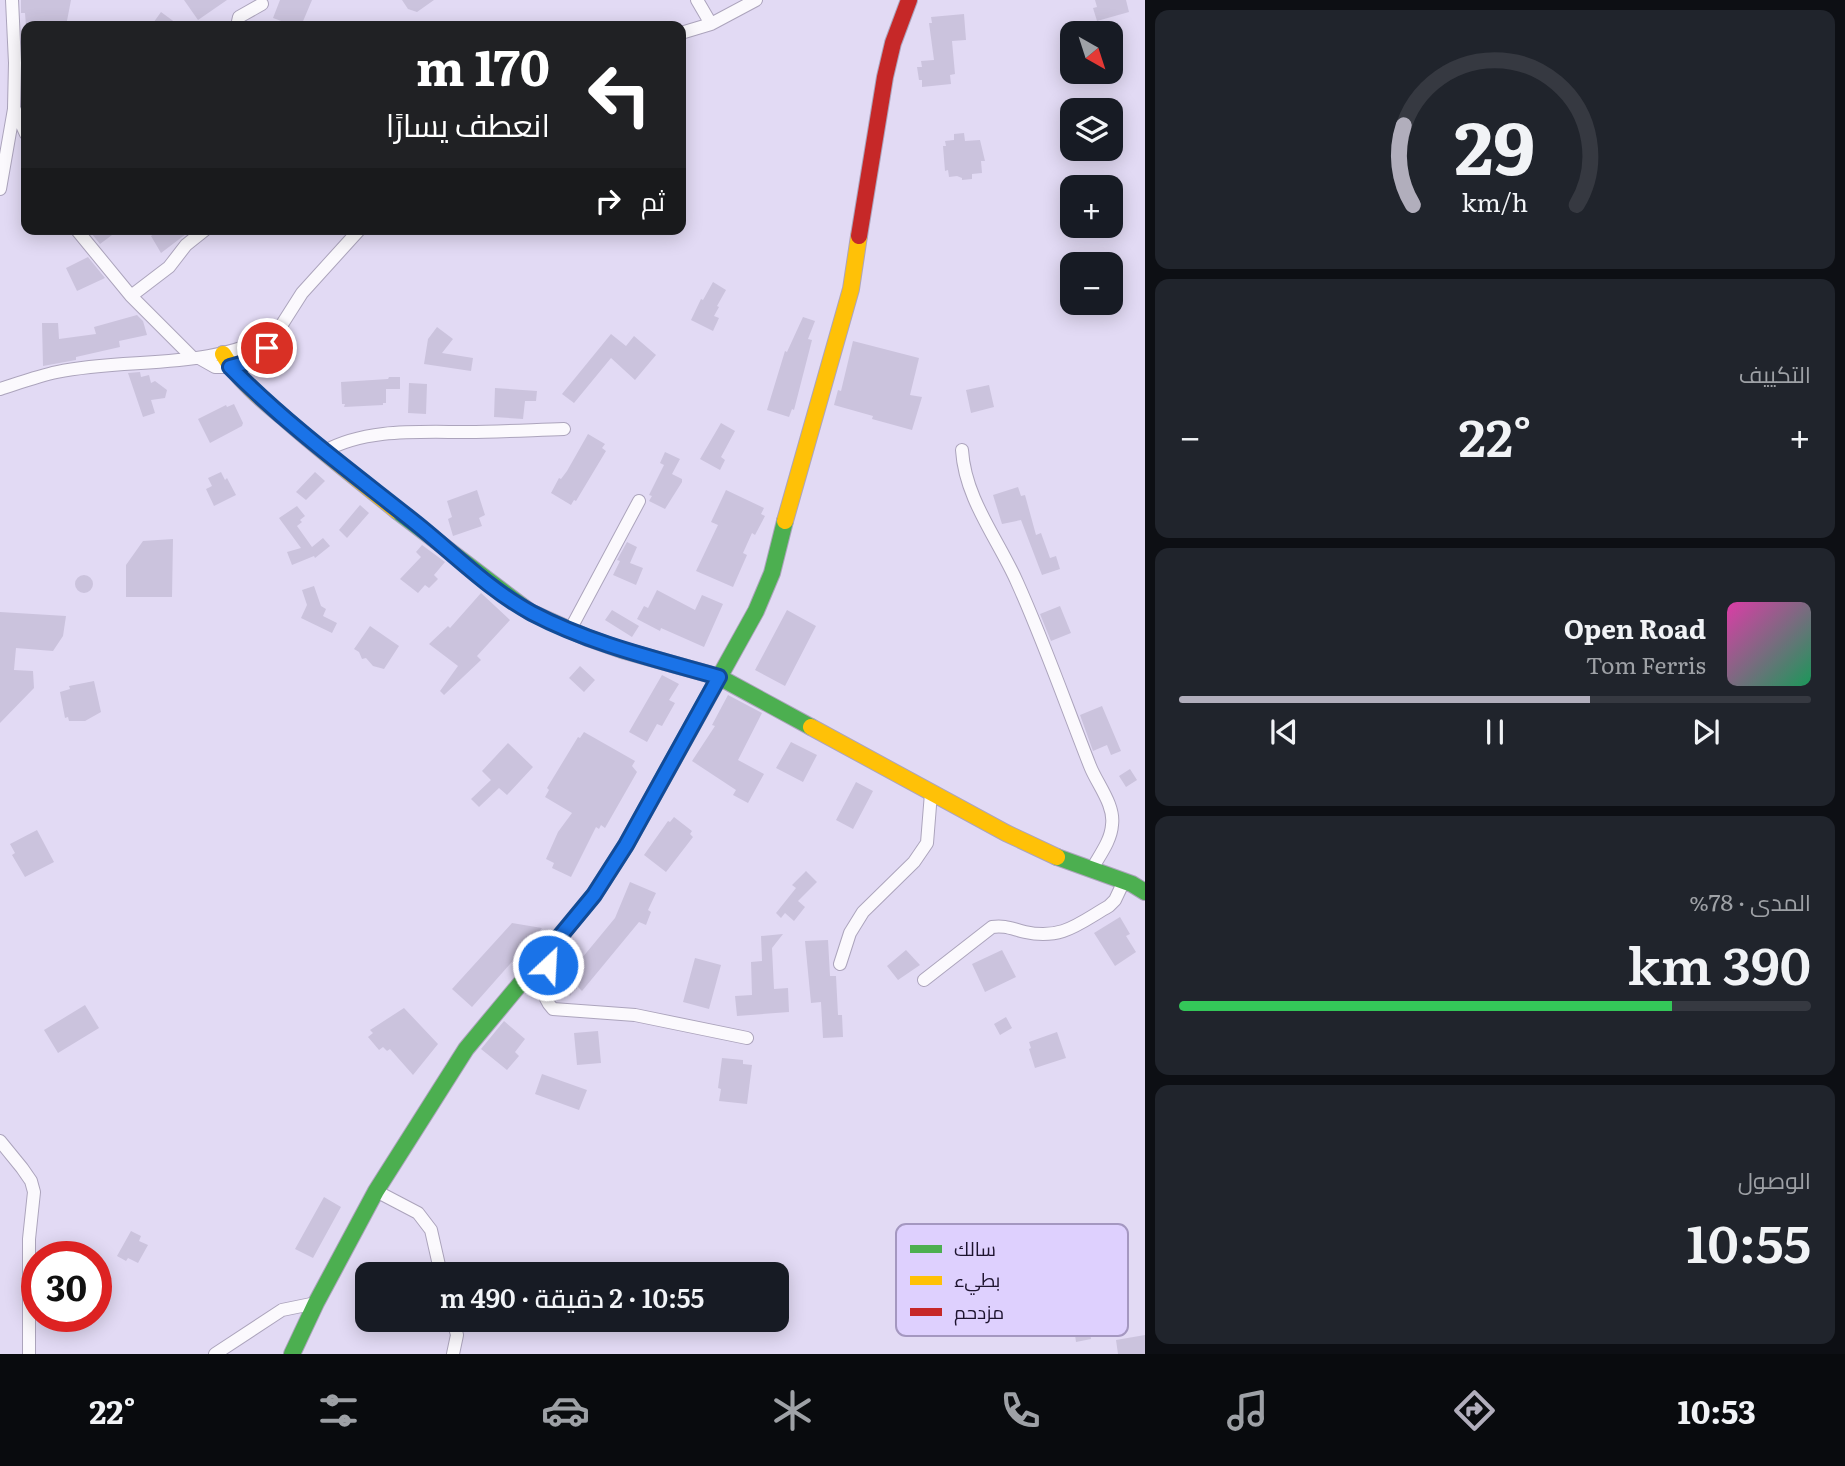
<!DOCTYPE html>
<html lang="ar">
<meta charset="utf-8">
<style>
:root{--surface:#171b24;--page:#20242c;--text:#f1f3f6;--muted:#9ea1a6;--line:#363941;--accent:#b1aebc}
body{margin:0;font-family:Literata,Cairo,serif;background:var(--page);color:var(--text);direction:rtl;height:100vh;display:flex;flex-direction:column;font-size:26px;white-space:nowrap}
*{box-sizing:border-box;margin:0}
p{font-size:23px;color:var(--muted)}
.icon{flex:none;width:38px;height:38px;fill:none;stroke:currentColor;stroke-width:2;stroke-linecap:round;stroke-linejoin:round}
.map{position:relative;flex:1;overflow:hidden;direction:ltr}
.details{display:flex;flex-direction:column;gap:10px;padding:10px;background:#0d0f14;width:700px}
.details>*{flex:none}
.top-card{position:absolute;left:21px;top:21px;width:665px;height:214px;border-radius:14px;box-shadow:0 4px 18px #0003;direction:rtl;background:#202124;color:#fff;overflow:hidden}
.needle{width:46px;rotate:141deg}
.fabs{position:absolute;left:1060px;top:21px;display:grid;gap:14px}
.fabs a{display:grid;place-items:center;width:63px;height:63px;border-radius:14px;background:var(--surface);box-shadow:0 4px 18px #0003;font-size:35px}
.speed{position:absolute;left:21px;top:1241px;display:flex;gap:14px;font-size:35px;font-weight:700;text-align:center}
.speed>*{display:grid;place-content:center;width:91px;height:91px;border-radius:50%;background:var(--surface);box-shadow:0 4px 18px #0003;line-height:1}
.speed .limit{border:10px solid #d22;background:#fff;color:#111}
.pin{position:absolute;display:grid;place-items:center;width:60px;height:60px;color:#fff;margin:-30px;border:4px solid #fff;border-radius:50%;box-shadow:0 2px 7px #0007}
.me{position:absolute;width:77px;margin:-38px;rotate:25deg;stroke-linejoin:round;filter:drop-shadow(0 0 5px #0008)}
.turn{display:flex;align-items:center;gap:24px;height:147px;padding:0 21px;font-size:32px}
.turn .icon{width:91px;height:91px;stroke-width:2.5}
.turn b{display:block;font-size:49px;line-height:60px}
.then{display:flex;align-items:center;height:66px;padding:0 21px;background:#0003;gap:14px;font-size:26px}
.big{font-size:52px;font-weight:600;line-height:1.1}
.details .tile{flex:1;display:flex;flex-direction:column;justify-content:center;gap:10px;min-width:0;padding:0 24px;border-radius:14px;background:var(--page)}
.details .dial{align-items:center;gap:0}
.dial svg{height:182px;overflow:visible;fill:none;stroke:var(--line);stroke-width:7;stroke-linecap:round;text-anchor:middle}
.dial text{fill:var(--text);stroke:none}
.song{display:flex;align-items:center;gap:21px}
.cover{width:84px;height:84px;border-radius:10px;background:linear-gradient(135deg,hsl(320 70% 55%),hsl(150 70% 35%))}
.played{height:7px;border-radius:4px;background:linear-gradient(90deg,var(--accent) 65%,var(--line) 65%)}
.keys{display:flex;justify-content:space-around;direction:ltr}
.heat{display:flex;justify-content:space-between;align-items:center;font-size:38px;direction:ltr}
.charge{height:10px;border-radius:5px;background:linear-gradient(90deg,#34c759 78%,var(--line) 0)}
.trip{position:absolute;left:355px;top:1262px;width:434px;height:70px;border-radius:14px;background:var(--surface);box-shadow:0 4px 18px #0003;font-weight:600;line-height:70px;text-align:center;direction:rtl}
.menu{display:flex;height:112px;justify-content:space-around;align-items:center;background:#090b0e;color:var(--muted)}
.menu .icon{width:49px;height:49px}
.menu .active{color:var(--accent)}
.menu b{font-size:32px;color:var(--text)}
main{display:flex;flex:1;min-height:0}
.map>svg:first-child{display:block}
.building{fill:#cbc3dd}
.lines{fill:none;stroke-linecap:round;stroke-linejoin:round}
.street-casing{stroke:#aca4bc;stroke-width:14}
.fast-casing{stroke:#aca4bc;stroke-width:18}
.slow-casing{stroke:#aca4bc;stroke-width:18}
.jam-casing{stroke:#aca4bc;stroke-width:18}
.street{stroke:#fbf9fd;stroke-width:12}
.fast{stroke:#4caf50;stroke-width:16}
.slow{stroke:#ffc107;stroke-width:16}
.jam{stroke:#c62828;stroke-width:16}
.route-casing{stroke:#114b97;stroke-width:18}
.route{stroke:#1a73e8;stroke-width:12}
.key{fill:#ded0fe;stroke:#a497c0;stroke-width:2}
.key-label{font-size:19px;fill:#1d132f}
</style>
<main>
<section class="details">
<div class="tile dial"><svg viewBox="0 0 100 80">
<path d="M14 69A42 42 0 1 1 86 69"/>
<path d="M14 69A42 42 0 0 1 10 34" stroke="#b1aebc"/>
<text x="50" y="56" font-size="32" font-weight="700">29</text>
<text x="50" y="72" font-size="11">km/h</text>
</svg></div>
<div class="tile"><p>التكييف</p>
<div class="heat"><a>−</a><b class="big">22°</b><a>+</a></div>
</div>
<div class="tile">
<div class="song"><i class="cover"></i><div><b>Open Road</b><p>Tom Ferris</p></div></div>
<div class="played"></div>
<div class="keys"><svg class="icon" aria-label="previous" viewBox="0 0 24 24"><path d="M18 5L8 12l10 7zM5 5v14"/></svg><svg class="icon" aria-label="pause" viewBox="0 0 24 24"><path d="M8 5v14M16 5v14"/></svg><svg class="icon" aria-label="next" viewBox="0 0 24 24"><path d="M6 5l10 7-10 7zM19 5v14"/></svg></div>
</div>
<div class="tile"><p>المدى · 78%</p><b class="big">390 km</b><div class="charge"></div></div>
<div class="tile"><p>الوصول</p><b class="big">10:55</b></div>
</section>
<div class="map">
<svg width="1145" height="1354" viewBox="0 0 1145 1354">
<rect width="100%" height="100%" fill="#e2daf4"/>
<path class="building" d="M21,0H71L66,26H26L25,13H21Z
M184,0H227L198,20Z
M280,0H312L301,26H295L273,18Z
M402,0H434L417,12L408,9Z
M1095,0H1126L1129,12L1097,21L1093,8L1097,7Z
M161,12L180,26H151Z
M964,14L966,40L952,41L955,74L950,75L951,84L922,87V80H919L917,67H922L921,61L934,60L929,23H932L931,17Z
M964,133L965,141L980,140L985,161H981L982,173L972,174V179L962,180V178L957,176L949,177L948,170L945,171L943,146H946L945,141L954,140V134Z
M88,229H120L100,244Z
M161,229H184L186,234L161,253L151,236Z
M88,257L105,278L77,291L66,268Z
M713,282L726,290L717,306L719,307L714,316L719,318L713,331L691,320L701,299L703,300Z
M137,315L143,321L147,335L119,341L120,347L76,357V360L43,366L42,323H58L59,339L96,334L94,327Z
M803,317L815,321L808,339L812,340L794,410L792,409L789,417L767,410L785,351L787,352Z
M437,327L453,339L442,353L473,358L471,371L424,364L428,339Z
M611,334L626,346L634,336L656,355L635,380L611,358L574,403L562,394Z
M853,341L919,358L910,395L922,397L912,430L872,419L873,416L834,405L838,390L841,391Z
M140,372L141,377L149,375L151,383L155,381L167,390L165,398L151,400L155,413L143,417L128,373Z
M389,377H400V389H386V403H383V405L344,407L345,404H342L341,382L388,379Z
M409,383L427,384L426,414L408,413Z
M989,385L994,407L971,413L966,390Z
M495,388L537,391L536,401H525L523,419L494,417Z
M234,404L243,423L242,426L210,443L198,419L226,405L227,407Z
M721,423L735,431L721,457L725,460L720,470L700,459Z
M588,434L605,444L602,448L606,451L576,501L574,500L571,505L551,493L559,478L561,479L567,471Z
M665,452L680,459L672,474L682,479V482L665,509L649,501L652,496L649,495L664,465L660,463Z
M221,472L225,480L227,478L236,495L214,506L206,489L212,486L208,478Z
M315,472L325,481L306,500L296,492Z
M1018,487L1021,496L1025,495L1036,535L1041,533L1050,558L1056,556L1060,569L1042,575L1021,520L1002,524L993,495Z
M477,490L485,515L479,518L482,526L453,536L448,519L452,517L447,501Z
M726,490L764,508L761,514L765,516L755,535L752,533L743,553L747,555L733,587L696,571L718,525L711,522Z
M360,505L369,513L347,538L339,530Z
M297,506L305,516L300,520L302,522L297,526L312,547L323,538L330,546L315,558L314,556L292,565L287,552L301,548L279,518Z
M173,539L172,597H126V565L143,541Z
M627,542L637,547L630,563L643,568L636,585L613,575L620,561L617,560Z
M422,545L445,562L434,575L438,579L429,588L425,585L418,593L400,579L421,557L416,552Z
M75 584a9 9 0 1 1 18 0a9 9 0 1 1-18 0Z
M314,586L321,606L326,609L323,616L337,623L332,633L301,618L307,605L302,590Z
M657,590L695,610L702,595L723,604L704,647L661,628L660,631L637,619L644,606L648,608Z
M481,593L510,620L477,656L481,660L444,695L440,691L458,666L429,644L448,626L450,628Z
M1060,606L1071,633L1051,641L1040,614Z
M612,610L639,626L632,637L605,620Z
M787,610L816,626L785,686L755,670Z
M0,612L66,616L63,636L53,651L16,648L14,670L33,671L34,688L0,723Z
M370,626L399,646L384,669L373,666L366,658L362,659L359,652L354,649Z
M580,666L595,680L584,692L569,678Z
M662,675L679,684L669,700L675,703L662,726L657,724L647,742L629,732Z
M94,681L101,712L85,721H69L68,717L65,718L60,692L70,689L69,686Z
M728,695L762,713L738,760L764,774L748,803L733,795L736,790L692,761L715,726L712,725Z
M1102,706L1121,751L1111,755L1107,745L1093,751L1080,715Z
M584,732L635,761L632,766L637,772L605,828L601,825L599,829L596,827L571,877L552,868L554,863L546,859L558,832L572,813L545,797L549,790L547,788L578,737L580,738Z
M791,742L817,755L803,782L776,768Z
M508,743L533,767L507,795L499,788L479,807L471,799L491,780L482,771Z
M1130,769L1137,780L1126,787L1119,776Z
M856,782L873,791L853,829L836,820Z
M674,817L692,831L690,834L693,837L666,872L644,855L668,821L670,822Z
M37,830L54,862L25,877L12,855L15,853L10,844Z
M806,871L817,882L798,901L805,907L794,921L785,913L781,918L776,913L796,888L792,885Z
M630,882L656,893L648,910L651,912L646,925L639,922L582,991L578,987L570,996L553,983L577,954L582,958L615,918Z
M1120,917L1130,934L1126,936L1136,952L1115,966L1094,933Z
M512,923L542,928L472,1007L452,989Z
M783,934L772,948L774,989L788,988L789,1012L737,1016L735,996L752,995L751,962L762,961L761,936Z
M828,940L830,976H836L838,1015H842L843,1037L823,1038L821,1002L811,1003L805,941Z
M906,950L920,965L898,980L887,966Z
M1002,950L1016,977L985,992L972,964Z
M695,958L721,965L709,1009L683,1002Z
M85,1005L99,1028L58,1053L44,1030Z
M404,1008L438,1044L413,1075L390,1049L387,1051L383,1047L379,1050L368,1037L373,1033L370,1030Z
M1006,1017L1012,1028L1000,1035L994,1024Z
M504,1021L525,1039L515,1052L519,1056L507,1070L481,1049Z
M598,1031L601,1063L577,1065L574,1033Z
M1057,1032L1066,1058L1035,1068L1029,1049L1031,1048L1029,1042Z
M722,1058L743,1060V1064L752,1065L747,1104L719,1101L721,1089L718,1088Z
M542,1074L587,1090L579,1110L535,1094Z
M324,1197L341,1207L313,1258L295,1249Z
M131,1231L141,1236L139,1241L148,1245L138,1263L128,1258L126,1261L117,1256Z
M1089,1325L1091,1339L1076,1342L1074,1328Z
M1145,1335V1354H1118L1116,1340Z"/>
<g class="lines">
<defs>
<path id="street" d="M12,0L15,63L14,108L26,134
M697,0L711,24
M237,26L239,17L262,4
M681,33L711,24L756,0
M0,189L14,109
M76,229L131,296L193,358
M131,296L169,267L186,245L206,229
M199,358L215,367H230L245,363L267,348L302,293L360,229
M0,389C19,383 38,376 57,372C129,357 210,371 275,333
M962,450C965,499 998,539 1017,582C1044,642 1066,705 1090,766C1097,784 1115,805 1112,825C1111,841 1099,856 1092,869
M323,452C365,428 419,432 467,432C499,432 532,430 564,429
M570,630L639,501
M551,950C546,971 536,992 553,1009L635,1015L747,1038
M840,964L850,933L863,912L914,862L927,843L931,793
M924,980L992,927C1005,925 1012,929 1025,932C1062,940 1078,924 1109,906L1115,900L1124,881
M0,1141L22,1168L31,1181L34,1192L29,1239V1354
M376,1191L418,1213L431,1230L441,1274
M453,1320L457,1335L453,1354
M215,1354L282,1310L316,1303"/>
<path id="fast" d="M397,511L530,612L588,638L622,650L719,677L811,727
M1057,857L1132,884L1145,892
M292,1354L316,1303L376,1191L466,1049L594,895L626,845L756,611L772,573L785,521"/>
<path id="slow" d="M223,354C237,379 261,399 283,417C320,450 359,480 397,511
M785,521L851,289L859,236
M811,727L1006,833L1057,857"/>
<path id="jam" d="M859,236L885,77L893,43L909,0"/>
</defs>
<use href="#street" class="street-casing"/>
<use href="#fast" class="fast-casing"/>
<use href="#slow" class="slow-casing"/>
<use href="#jam" class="jam-casing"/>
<use href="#street" class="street"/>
<use href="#fast" class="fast"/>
<use href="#slow" class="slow"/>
<use href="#jam" class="jam"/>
</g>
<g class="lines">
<defs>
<path id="route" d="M267,348L245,363L230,367C288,426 354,474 418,525C455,555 491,591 532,613C591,644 656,659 719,677L626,845L594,895L552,946L548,965"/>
</defs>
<use href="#route" class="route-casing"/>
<use href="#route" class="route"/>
</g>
<rect x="896" y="1224" width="232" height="112" rx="10" class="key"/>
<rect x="910" y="1245" width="32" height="8" fill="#4caf50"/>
<rect x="910" y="1276" width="32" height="9" fill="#ffc107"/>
<rect x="910" y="1308" width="32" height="8" fill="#c62828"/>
<g class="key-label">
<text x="954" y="1256">سالك</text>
<text x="954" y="1287">بطيء</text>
<text x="954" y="1319">مزدحم</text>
</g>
</svg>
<div class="fabs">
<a><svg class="needle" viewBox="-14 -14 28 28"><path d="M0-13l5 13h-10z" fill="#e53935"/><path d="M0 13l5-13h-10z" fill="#9ea1a6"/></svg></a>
<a><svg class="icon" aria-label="layers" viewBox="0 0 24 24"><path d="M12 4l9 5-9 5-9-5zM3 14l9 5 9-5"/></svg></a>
<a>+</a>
<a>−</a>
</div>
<div class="speed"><div class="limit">30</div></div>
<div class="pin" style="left:267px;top:348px;background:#d93025"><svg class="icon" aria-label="arrive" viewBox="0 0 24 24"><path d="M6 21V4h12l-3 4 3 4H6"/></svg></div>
<svg class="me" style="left:548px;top:965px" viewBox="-20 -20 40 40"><circle r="17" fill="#1a73e8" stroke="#fff" stroke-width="3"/><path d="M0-11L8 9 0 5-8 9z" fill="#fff"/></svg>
<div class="trip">10:55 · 2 دقيقة · 490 m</div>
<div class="top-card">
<div class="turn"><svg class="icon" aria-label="left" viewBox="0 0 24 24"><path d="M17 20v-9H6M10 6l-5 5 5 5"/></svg><div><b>170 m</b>انعطف يسارًا</div></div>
<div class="then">ثم<svg class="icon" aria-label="right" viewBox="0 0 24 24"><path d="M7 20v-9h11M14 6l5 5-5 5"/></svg></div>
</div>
</div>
</main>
<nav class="menu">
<b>10:53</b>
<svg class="icon active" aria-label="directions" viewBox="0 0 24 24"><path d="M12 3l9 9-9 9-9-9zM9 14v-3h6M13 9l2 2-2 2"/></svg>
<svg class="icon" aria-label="music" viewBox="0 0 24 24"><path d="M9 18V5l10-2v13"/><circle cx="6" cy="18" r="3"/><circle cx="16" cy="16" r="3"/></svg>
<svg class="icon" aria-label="phone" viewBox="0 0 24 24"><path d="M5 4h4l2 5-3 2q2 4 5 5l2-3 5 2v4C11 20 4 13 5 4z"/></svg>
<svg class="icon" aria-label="climate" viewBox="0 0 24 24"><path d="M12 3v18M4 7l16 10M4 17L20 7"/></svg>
<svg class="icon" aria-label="car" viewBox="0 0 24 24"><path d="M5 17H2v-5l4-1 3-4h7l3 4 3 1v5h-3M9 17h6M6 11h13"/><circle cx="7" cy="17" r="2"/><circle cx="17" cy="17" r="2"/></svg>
<svg class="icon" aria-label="filters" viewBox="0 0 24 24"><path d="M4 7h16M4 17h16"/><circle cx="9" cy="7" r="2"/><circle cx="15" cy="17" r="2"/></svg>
<b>22°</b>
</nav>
